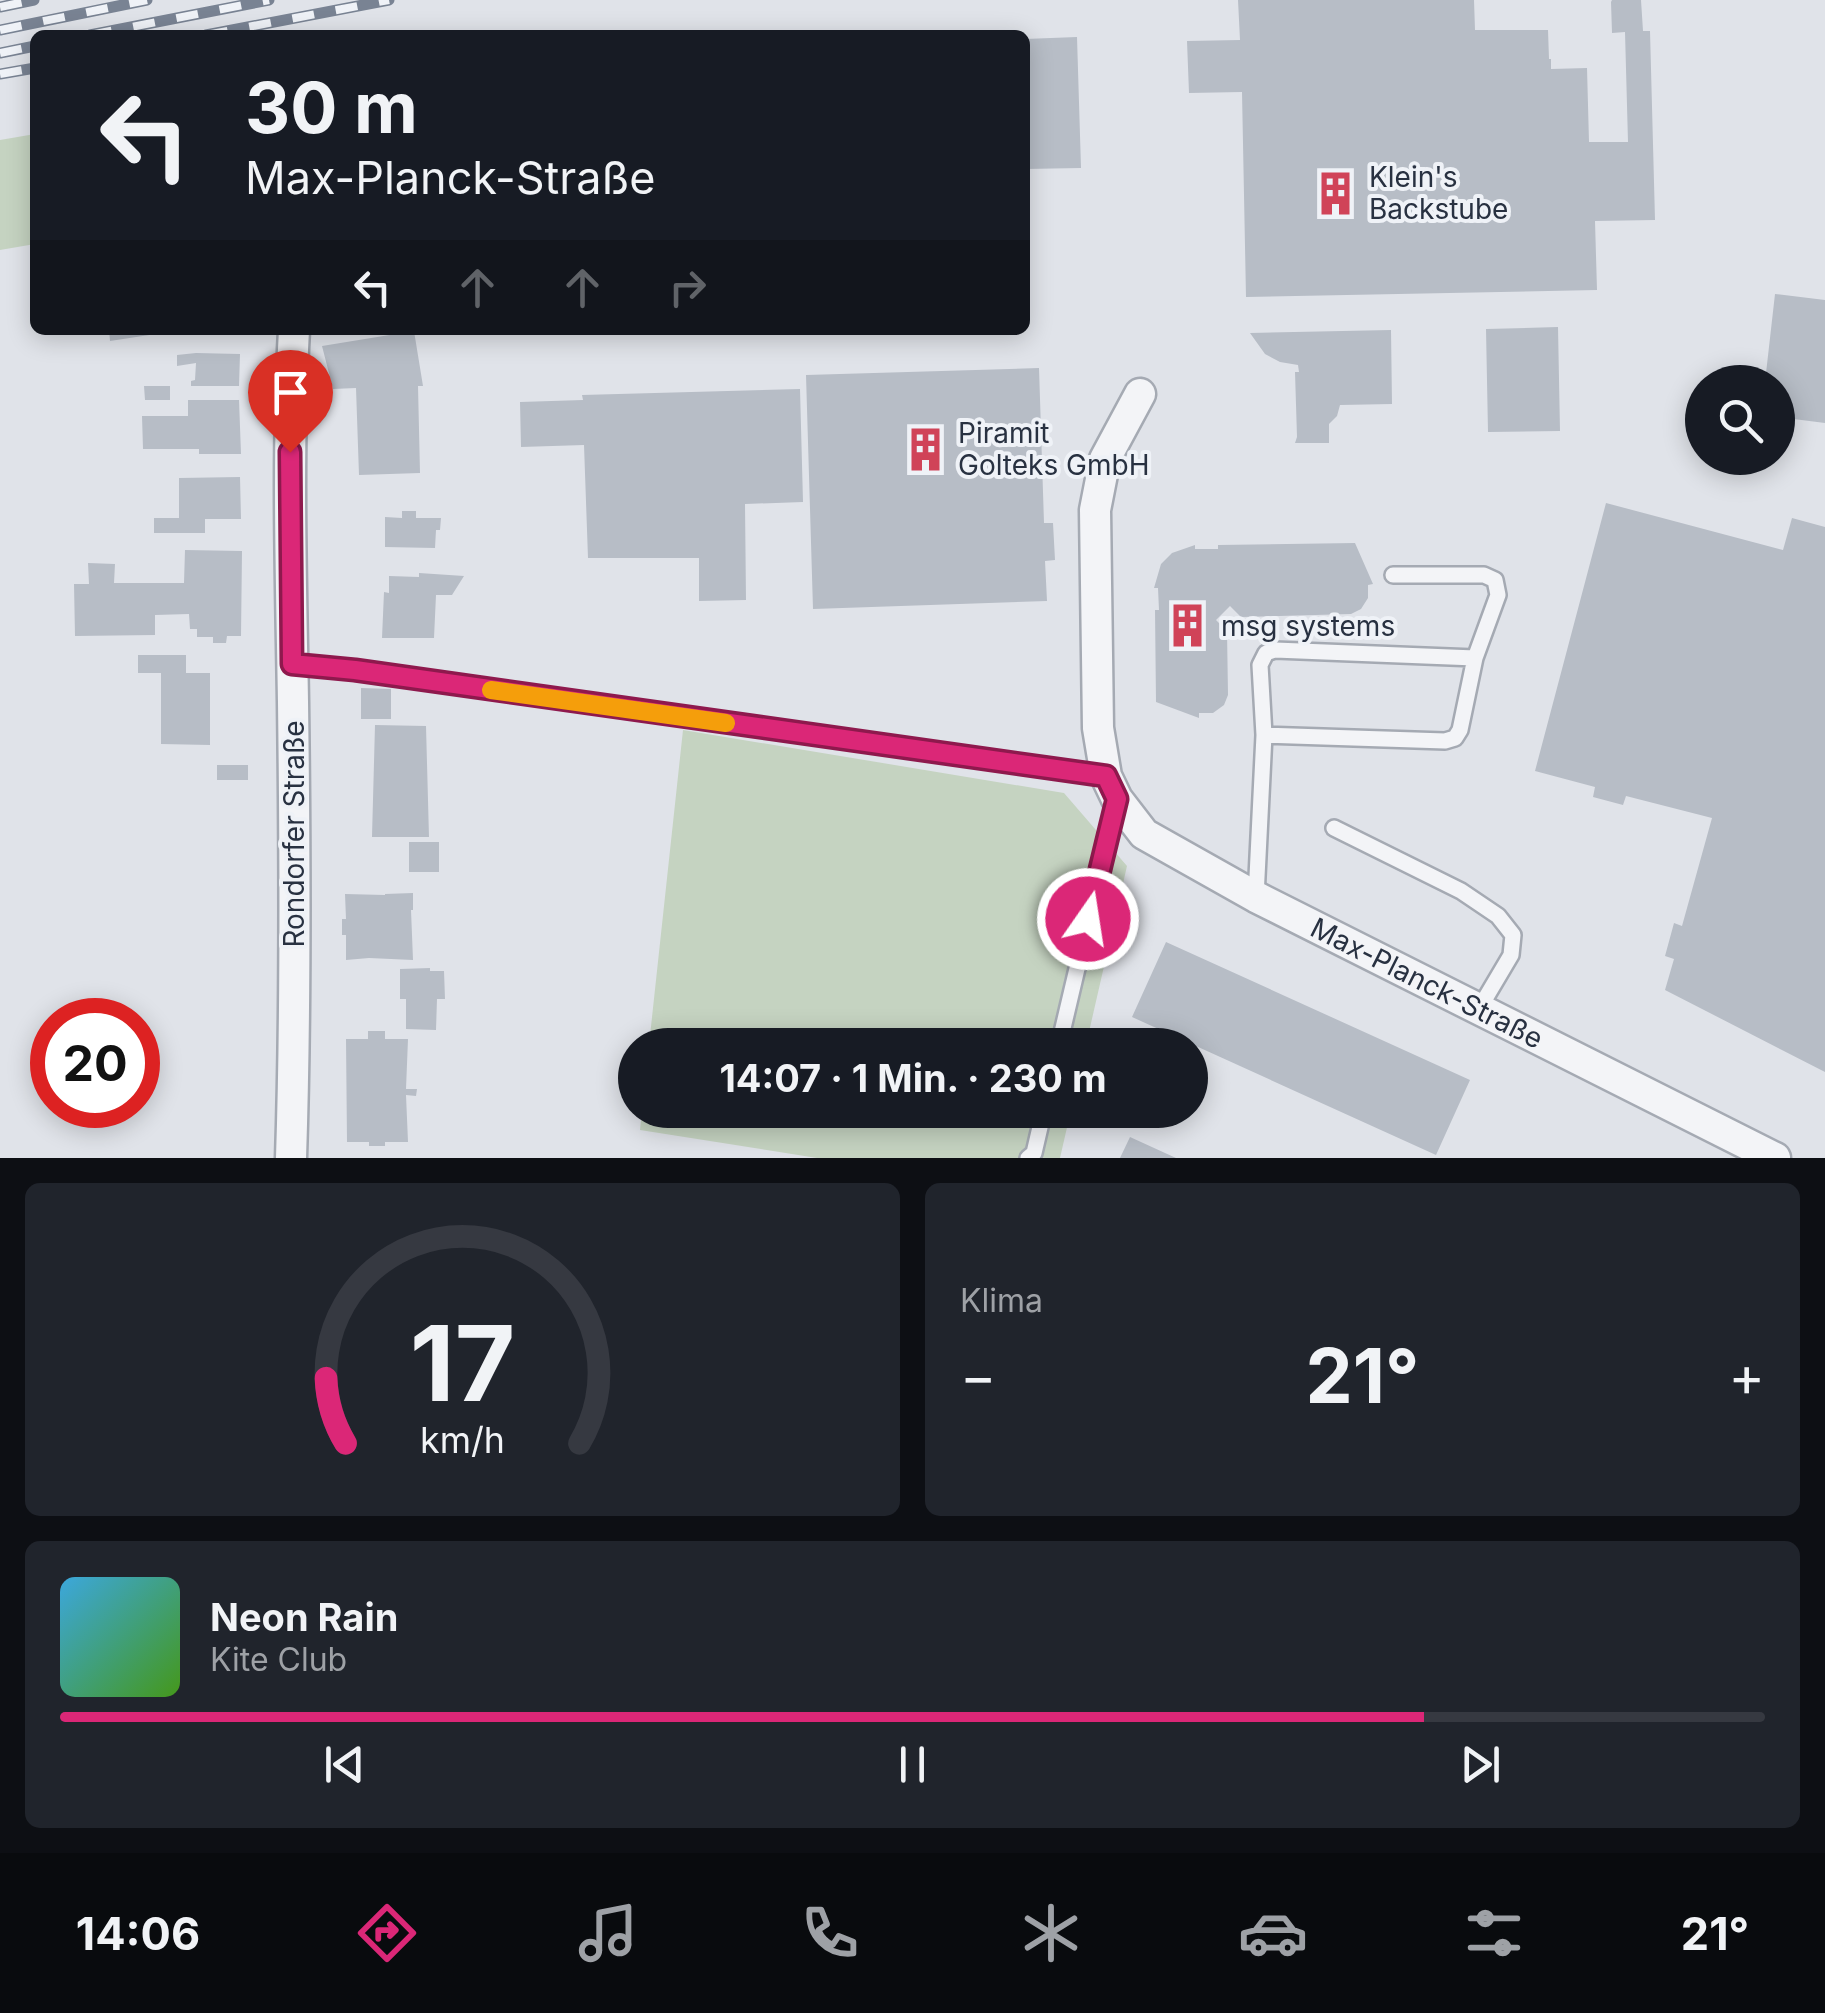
<!DOCTYPE html>
<html lang="de">
<meta charset="utf-8">
<style>
:root{--surface:#171b24;--page:#20242c;--text:#f1f3f6;--muted:#9ea1a6;--line:#363941;--accent:#db2777}
body{margin:0;font-family:Inter,sans-serif;background:var(--page);color:var(--text);height:100vh;display:flex;flex-direction:column;font-size:38px;white-space:nowrap}
*{box-sizing:border-box;margin:0}
p{font-size:32px;color:var(--muted)}
.icon{flex:none;width:55px;height:55px;fill:none;stroke:currentColor;stroke-width:2;stroke-linecap:round;stroke-linejoin:round}
.map{position:relative;height:1158px;overflow:hidden}
.details{display:flex;flex-direction:column;gap:25px;padding:25px;background:#0d0f14;flex:1}
.details>*{flex:none}
.top-card{position:absolute;left:30px;top:30px;width:1000px;height:305px;border-radius:15px;box-shadow:0 5px 25px #0003;background:#171b24;color:var(--text);overflow:hidden}
.controls{position:absolute;left:1685px;top:365px;display:grid;gap:20px}
.controls a{display:grid;place-items:center;width:110px;height:110px;border-radius:50%;background:var(--surface);box-shadow:0 5px 25px #0003;font-size:50px}
.speed{position:absolute;left:30px;top:998px;display:flex;gap:20px;font-size:50px;font-weight:700;text-align:center}
.speed>*{display:grid;place-content:center;width:130px;height:130px;border-radius:50%;background:var(--surface);box-shadow:0 5px 25px #0003;line-height:1}
.speed .limit{border:15px solid #d22;background:#fff;color:#111}
.pin{position:absolute;display:grid;place-items:center;width:85px;height:85px;color:#fff;margin:-102px -42px;border-radius:50% 50% 50% 0;rotate:-45deg;box-shadow:0 0 10px #0007}
.pin .icon{rotate:45deg}
.me{position:absolute;width:110px;margin:-55px;rotate:13deg;stroke-linejoin:round;filter:drop-shadow(0 0 8px #0008)}
.turn{display:flex;align-items:center;gap:35px;height:210px;padding:0 50px;font-size:45px}
.turn .icon{width:130px;height:130px;stroke-width:2.5}
.turn b{display:block;font-size:70px;line-height:85px}
.lanes{display:flex;align-items:center;height:95px;padding:0 50px;background:#0003;justify-content:center;gap:50px;direction:ltr}
.lanes .off{opacity:.35}
.big{font-size:75px;font-weight:700;line-height:1.1}
.details .card{flex:1;display:flex;flex-direction:column;justify-content:center;gap:15px;min-width:0;padding:0 35px;border-radius:15px;background:var(--page)}
.details .dial{align-items:center;gap:0}
.dial svg{height:260px;overflow:visible;fill:none;stroke:var(--line);stroke-width:7;stroke-linecap:round;text-anchor:middle}
.dial text{fill:var(--text);stroke:none}
.song{display:flex;align-items:center;gap:30px}
.cover{width:120px;height:120px;border-radius:15px;background:linear-gradient(135deg,hsl(200 70% 55%),hsl(100 70% 35%))}
.played{height:10px;border-radius:5px;background:linear-gradient(90deg,var(--accent) 80%,var(--line) 80%)}
.keys{display:flex;justify-content:space-around;direction:ltr}
.heat{display:flex;justify-content:space-between;align-items:center;font-size:55px;direction:ltr}
.details .tiles{flex:1;display:grid;gap:25px;grid-template-columns:1fr 1fr}
.card:last-child{grid-column:span 2}
.trip{position:absolute;left:618px;top:1028px;width:590px;height:100px;border-radius:50px;background:var(--surface);box-shadow:0 5px 25px #0003;font-weight:700;line-height:100px;text-align:center}
.menu{display:flex;height:160px;justify-content:space-around;align-items:center;background:#090b0e;color:var(--muted)}
.menu .icon{width:70px;height:70px}
.menu .current{color:var(--accent)}
.menu b{font-size:45px;color:var(--text)}
.map>svg:first-child{display:block}
.green{fill:#c5d3c1}
.building{fill:#b7bdc6}
.lines{fill:none;stroke-linecap:round;stroke-linejoin:round}
.service-casing{stroke:#a5aab3;stroke-width:20}
.minor-casing{stroke:#a5aab3;stroke-width:35}
.service{stroke:#f3f4f7;stroke-width:15}
.minor{stroke:#f3f4f7;stroke-width:30}
.rail-casing{stroke:#798393;stroke-width:11}
.rail{stroke:#eff2f7;stroke-width:8;stroke-dasharray:22;stroke-linecap:butt}
.route-casing{stroke:#8e194d;stroke-width:25}
.route{stroke:#db2777;stroke-width:18}
.slow{stroke:#f59e0b;stroke-width:18}
.labels{text-anchor:middle;stroke-width:8;stroke-linejoin:round;paint-order:stroke}
.poi-label{font-size:28px;fill:#283141;stroke:#eff2f7;text-anchor:start}
.street-label{font-size:28px;fill:#283141;stroke:#eff2f7}
</style>
<div class="map">
<svg width="1825" height="1158" viewBox="0 0 1825 1158">
<rect width="100%" height="100%" fill="#e0e3e9"/>
<path class="green" d="M35,134V244L0,250V140Z
M683,730L1064,793L1127,866L1086,1045H649Z
M642,1110H1071L1060,1158H817L640,1130Z"/>
<path class="building" d="M1238,0H1474L1475,30H1548L1549,59H1551V69L1587,68L1589,142H1628L1625,32L1612,33L1611,2L1612,0H1641L1643,31H1650L1655,220L1595,221L1597,290L1246,297L1242,92L1189,93L1187,41L1240,40Z
M1077,37L1081,168L1025,169V39Z
M1775,294L1825,300V423L1778,417V382H1765Z
M1558,327L1560,431L1488,432L1486,329Z
M109,330H168L169,332L110,341Z
M1391,330L1392,404L1340,405L1337,416L1329,424V443H1295L1297,437L1295,372H1299L1298,365L1280,362L1265,354L1250,333Z
M414,331L423,386H418L420,473L359,475L356,388L333,389L322,346Z
M196,353L240,354L239,386H191V381L195,380L196,363L177,366V355Z
M1039,368L1044,523H1053L1055,560L1045,561L1047,601L813,609L806,375Z
M144,386H170V400H145Z
M800,389L803,502L745,504L746,600L699,601V558H588L584,445L521,447L520,402L583,400L582,395Z
M188,400H239L241,454H199V449H143L142,416H188Z
M240,477L241,519H205V533H154V518H179V478Z
M1606,503L1783,550L1792,518L1825,527V1072L1665,990L1674,959L1665,956L1674,923L1682,926L1712,818L1626,796L1623,805L1593,797L1595,787L1535,771Z
M402,511H416V518H441L440,530H436L435,548L385,547V517L402,518Z
M1355,543L1373,584L1368,585V598L1361,609L1351,614L1241,617L1230,606L1216,620L1227,631L1228,695L1224,705L1213,713H1199V718L1156,702L1155,610H1159L1158,588H1154L1161,564L1172,553L1195,545V549H1218V545Z
M185,550L242,551L241,636H227L226,643H213V637H197V629H190L189,614L155,615V635L75,636L74,584H89L88,563L115,564L114,583H184Z
M419,573L464,576L452,595H436L434,638H382L384,592L389,593V576L419,577Z
M138,655H186V673H210V745L161,744V673H138Z
M361,688L391,689V719H361Z
M375,725L426,726L429,837H372Z
M217,765H248V780H217Z
M409,842H439V872H409Z
M413,893V910H411L413,960L369,958L346,960V935H342V919H346L345,894L385,895V894Z
M1166,942L1470,1080L1436,1155L1132,1017Z
M430,968V971H444L445,999H437L436,1030L406,1029V999H400V969Z
M368,1031H385V1039H408L406,1089H417L416,1096L406,1095L408,1142H385V1146H369V1142H347L346,1039H368Z
M1130,1137L1176,1158H1120Z"/>
<g class="lines">
<defs>
<path id="service" d="M293,664L355,671L1106,776
M1264,735L1260,665L1266,653L1275,650L1475,658
M1334,828L1461,891L1498,916L1513,935L1511,955L1479,1009
M1256,897L1264,735L1445,741L1455,738L1460,730L1475,658L1498,595L1495,580L1484,575H1393
M1059,1045L1117,799
M1028,1158L1034,1153L1044,1110"/>
<g id="minor">
<path id="s1" d="M1140,394L1105,459L1095,510L1098,728L1106,776L1117,799L1144,834L1256,897L1775,1158"/>
<path d="M291,1158C296,1006 295,854 293,702C291,578 287,454 294,330"/>
</g>
</defs>
<use href="#service" class="service-casing"/>
<use href="#minor" class="minor-casing"/>
<use href="#service" class="service"/>
<use href="#minor" class="minor"/>
<defs>
<path id="rail" d="M0,7L34,0
M0,30L147,0
M90,35L269,0
M206,35L389,0
M0,53L35,46
M0,74L35,68"/>
</defs>
<use href="#rail" class="rail-casing"/>
<use href="#rail" class="rail"/>
</g>
<g class="lines">
<defs>
<path id="route" d="M290,452L292,664L355,670L1106,776L1117,799L1088,919"/>
</defs>
<use href="#route" class="route-casing"/>
<use href="#route" class="route"/>
<path class="slow" d="M491,690L726,723"/>
</g>
<defs>
<symbol id="building-bare" viewBox="-9 -9 18 18"><path d="M-4-6H4V6H1V3H-1V6H-4ZM-2.5-4.3h1.7v1.8h-1.7ZM.8-4.3h1.7v1.8H.8ZM-2.5-1h1.7V.8h-1.7ZM.8-1h1.7V.8H.8Z" fill="#d04358" stroke="#eff2f7" stroke-width="2.5" paint-order="stroke"/></symbol>
</defs>
<g fill-rule="evenodd">
<use href="#building-bare" x="1304" y="162" width="63" height="63"/>
<use href="#building-bare" x="894" y="418" width="63" height="63"/>
<use href="#building-bare" x="1156" y="594" width="63" height="63"/>
</g>
<g class="labels">
<g class="poi-label">
<text x="1369" y="187">Klein's<tspan x="1369" dy="32">Backstube</tspan></text>
<text x="958" y="443">Piramit<tspan x="958" dy="32">Golteks GmbH</tspan></text>
<text x="1221" y="636">msg systems</text>
</g>
<g class="street-label">
<text transform="translate(294 834) rotate(-90)" y="10">Rondorfer Straße</text>
<text dy="10" stroke="none"><textPath href="#s1" startOffset="782">Max-Planck-Straße</textPath></text>
</g>
</g>
</svg>
<div class="controls">
<a><svg class="icon" aria-label="search" viewBox="0 0 24 24"><circle cx="10" cy="10" r="6"/><path d="M15 15l6 6"/></svg></a>
</div>
<div class="speed"><div class="limit">20</div></div>
<div class="pin" style="left:290px;top:452px;background:#d93025"><svg class="icon" aria-label="arrive" viewBox="0 0 24 24"><path d="M6 21V4h12l-3 4 3 4H6"/></svg></div>
<svg class="me" style="left:1088px;top:919px" viewBox="-20 -20 40 40"><circle r="17" fill="#db2777" stroke="#fff" stroke-width="3"/><path d="M0-11L8 9 0 5-8 9z" fill="#fff"/></svg>
<div class="trip">14:07 · 1 Min. · 230 m</div>
<div class="top-card">
<div class="turn"><svg class="icon" aria-label="left" viewBox="0 0 24 24"><path d="M17 20v-9H6M10 6l-5 5 5 5"/></svg><div><b>30 m</b>Max-Planck-Straße</div></div>
<div class="lanes"><svg class="icon" aria-label="left" viewBox="0 0 24 24"><path d="M17 20v-9H6M10 6l-5 5 5 5"/></svg><svg class="icon off" aria-label="ahead" viewBox="0 0 24 24"><path d="M12 20V5M6 11l6-6 6 6"/></svg><svg class="icon off" aria-label="ahead" viewBox="0 0 24 24"><path d="M12 20V5M6 11l6-6 6 6"/></svg><svg class="icon off" aria-label="right" viewBox="0 0 24 24"><path d="M7 20v-9h11M14 6l5 5-5 5"/></svg></div>
</div>
</div>
<section class="details">
<div class="tiles">
<div class="card dial"><svg viewBox="0 0 100 80">
<path d="M14 69A42 42 0 1 1 86 69"/>
<path d="M14 69A42 42 0 0 1 8 49" stroke="#db2777"/>
<text x="50" y="56" font-size="32" font-weight="700">17</text>
<text x="50" y="72" font-size="11">km/h</text>
</svg></div>
<div class="card"><p>Klima</p>
<div class="heat"><a>−</a><b class="big">21°</b><a>+</a></div>
</div>
<div class="card">
<div class="song"><i class="cover"></i><div><b>Neon Rain</b><p>Kite Club</p></div></div>
<div class="played"></div>
<div class="keys"><svg class="icon" aria-label="previous" viewBox="0 0 24 24"><path d="M18 5L8 12l10 7zM5 5v14"/></svg><svg class="icon" aria-label="pause" viewBox="0 0 24 24"><path d="M8 5v14M16 5v14"/></svg><svg class="icon" aria-label="next" viewBox="0 0 24 24"><path d="M6 5l10 7-10 7zM19 5v14"/></svg></div>
</div>
</div>
</section>
<nav class="menu">
<b>14:06</b>
<svg class="icon current" aria-label="directions" viewBox="0 0 24 24"><path d="M12 3l9 9-9 9-9-9zM9 14v-3h6M13 9l2 2-2 2"/></svg>
<svg class="icon" aria-label="music" viewBox="0 0 24 24"><path d="M9 18V5l10-2v13"/><circle cx="6" cy="18" r="3"/><circle cx="16" cy="16" r="3"/></svg>
<svg class="icon" aria-label="phone" viewBox="0 0 24 24"><path d="M5 4h4l2 5-3 2q2 4 5 5l2-3 5 2v4C11 20 4 13 5 4z"/></svg>
<svg class="icon" aria-label="climate" viewBox="0 0 24 24"><path d="M12 3v18M4 7l16 10M4 17L20 7"/></svg>
<svg class="icon" aria-label="car" viewBox="0 0 24 24"><path d="M5 17H2v-5l4-1 3-4h7l3 4 3 1v5h-3M9 17h6M6 11h13"/><circle cx="7" cy="17" r="2"/><circle cx="17" cy="17" r="2"/></svg>
<svg class="icon" aria-label="filters" viewBox="0 0 24 24"><path d="M4 7h16M4 17h16"/><circle cx="9" cy="7" r="2"/><circle cx="15" cy="17" r="2"/></svg>
<b>21°</b>
</nav>
